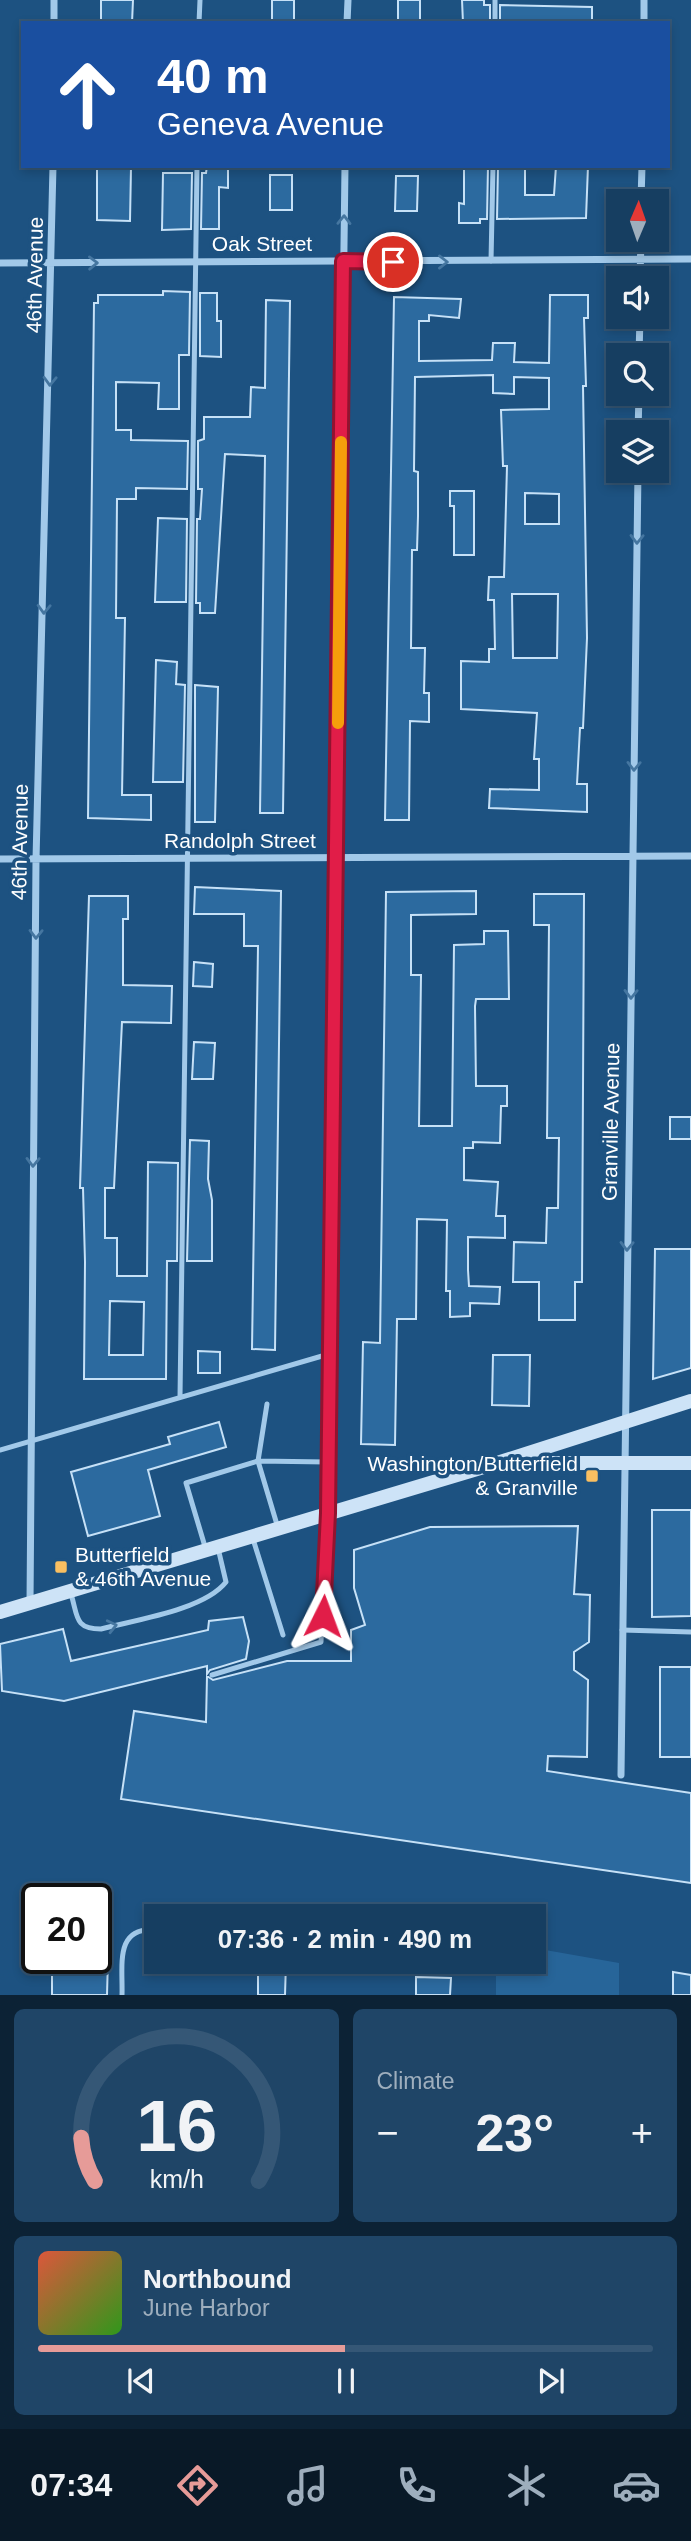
<!DOCTYPE html>
<meta charset="utf-8">
<style>
:root{--surface:#163e61;--page:#1f4567;--text:#f1f3f6;--muted:#9eaebd;--line:#355776;--accent:#e69b98}
body{margin:0;font-family:Arial,sans-serif;background:var(--page);color:var(--text);height:100vh;display:flex;flex-direction:column;font-size:26px;white-space:nowrap}
*{box-sizing:border-box;margin:0}
p{font-size:23px;color:var(--muted)}
.icon{flex:none;width:38px;height:38px;fill:none;stroke:currentColor;stroke-width:2;stroke-linecap:round;stroke-linejoin:round}
.map{position:relative;height:1995px;overflow:hidden}
.drawer{display:flex;flex-direction:column;gap:14px;padding:14px;background:#0c2235;flex:1}
.drawer>*{flex:none}
.top-card{position:absolute;left:21px;top:21px;width:649px;height:147px;border-radius:0px;box-shadow:0 4px 10px #0003,0 0 0 2px var(--line);background:#1a4fa0;color:#fff;overflow:hidden}
.needle{width:46px;rotate:2deg}
.controls{position:absolute;left:606px;top:189px;display:grid;gap:14px}
.controls a{display:grid;place-items:center;width:63px;height:63px;border-radius:0px;background:var(--surface);box-shadow:0 4px 10px #0003,0 0 0 2px var(--line);font-size:35px}
.speed{position:absolute;left:21px;top:1883px;display:flex;gap:14px;font-size:35px;font-weight:700;text-align:center}
.speed>*{display:grid;place-content:center;width:91px;height:91px;border-radius:50%;background:var(--surface);box-shadow:0 4px 10px #0003,0 0 0 2px var(--line);line-height:1}
.speed .limit{border:4px solid #111;border-radius:10px;background:#fff;color:#111}
.pin{position:absolute;display:grid;place-items:center;width:60px;height:60px;color:#fff;margin:-30px;border:4px solid #fff;border-radius:50%;box-shadow:0 2px 7px #0007}
.me{position:absolute;width:77px;margin:-38px;rotate:3deg;stroke-linejoin:round;filter:drop-shadow(0 0 5px #0008)}
.turn{display:flex;align-items:center;gap:24px;height:147px;padding:0 21px;font-size:32px}
.turn .icon{width:91px;height:91px;stroke-width:2.5}
.turn b{display:block;font-size:49px;line-height:60px}
.big{font-size:52px;font-weight:800;line-height:1.1}
.drawer .widget{flex:1;display:flex;flex-direction:column;justify-content:center;gap:10px;min-width:0;padding:0 24px;border-radius:10px;background:var(--page)}
.drawer .dial{align-items:center;gap:0}
.dial svg{height:182px;overflow:visible;fill:none;stroke:var(--line);stroke-width:7;stroke-linecap:round;text-anchor:middle}
.dial text{fill:var(--text);stroke:none}
.song{display:flex;align-items:center;gap:21px}
.cover{width:84px;height:84px;border-radius:10px;background:linear-gradient(135deg,hsl(10 70% 55%),hsl(110 70% 35%))}
.played{height:7px;border-radius:4px;background:linear-gradient(90deg,var(--accent) 50%,var(--line) 50%)}
.keys{display:flex;justify-content:space-around;direction:ltr}
.heat{display:flex;justify-content:space-between;align-items:center;font-size:38px;direction:ltr}
.drawer .tiles{flex:1;display:grid;gap:14px;grid-template-columns:1fr 1fr}
.widget:last-child{grid-column:span 2}
.trip{position:absolute;left:144px;top:1904px;width:402px;height:70px;border-radius:0px;background:var(--surface);box-shadow:0 4px 10px #0003,0 0 0 2px var(--line);font-weight:800;line-height:70px;text-align:center}
.tab-bar{display:flex;height:112px;justify-content:space-around;align-items:center;background:#091927;color:var(--muted)}
.tab-bar .icon{width:49px;height:49px}
.tab-bar .selected{color:var(--accent)}
.tab-bar b{font-size:32px;color:var(--text)}
.map>svg:first-child{display:block}
.green{fill:#276599}
.building{fill:#2c6a9f;stroke:#c6e1f7;stroke-width:2;fill-rule:evenodd}
.lines{fill:none;stroke-linecap:round;stroke-linejoin:round}
.lane{stroke:#a2c9e9;stroke-width:5}
.street{stroke:#a2c9e9;stroke-width:7}
.secondary{stroke:#cde3f7;stroke-width:14}
.oneway{stroke:#4576a0}
.route-casing{stroke:#92132f;stroke-width:18}
.route{stroke:#e11d48;stroke-width:12}
.slow{stroke:#f59e0b;stroke-width:12}
.poi-dot{fill:#f9bf61;stroke:#1d5281;stroke-width:2.5}
.labels{text-anchor:middle;stroke-width:7;stroke-linejoin:round;paint-order:stroke}
.street-label{font-size:21px;fill:#fff;stroke:#1d5281}
.poi-label{font-size:21px;fill:#fff;stroke:#1d5281;text-anchor:end}
</style>
<div class="map">
<svg width="691" height="1995" viewBox="0 0 691 1995">
<rect width="100%" height="100%" fill="#1d5281"/>
<path class="green" d="M534,1948L619,1963V1995H496V1962H534Z"/>
<path class="building" d="M101,0H133L132,23H101Z
M272,0H294V23H272Z
M398,0H420V23H398Z
M462,0H484V5H490V23H463Z
M500,5L592,7V23H500Z
M97,166L131,167L130,221L97,220Z
M207,166H228V188L219,187V229H201L202,173H206Z
M464,166H488L487,219H480V223H459V203L464,204Z
M498,166H525V195H554L556,166H588L586,218L497,219Z
M163,173H192L191,229L162,230Z
M270,175H292V210H270Z
M396,176H418L417,211H395Z
M163,291L190,292L189,355H179V409H158L159,383L116,382V430H131V440L188,441L187,489L136,488V499H117L116,618H125L122,795H151V820L88,818L94,303H98V295H163Z
M200,293H217V321H221V357L200,356Z
M550,295H588V318H584L586,386H583L587,638L583,728H580L577,784H587V812L489,808L490,789L539,790V759H534L537,713L461,709V661L489,662V649H495L494,600H488L489,577H504L507,466H503L501,410L549,409V378L514,377V394L493,393V375L415,377L414,471L418,472V516L417,550H412L411,648H425L424,693H429V722L410,721L409,820H385L394,297L461,299L459,318L429,315V321H419V361L492,360L493,343H515L514,362L549,363ZM525,493L559,494V524H525ZM512,594H558L557,658H513Z
M266,300L290,301L283,813H260L265,456L225,454L215,613H200V603H196L197,519H200L202,489H198V441L204,439V417H250L251,387L265,388Z
M450,491H474V555H454V506H450Z
M158,518L187,519L186,602H155Z
M156,660L177,662L176,684L185,685L183,782H153Z
M195,685L218,687L215,822H195Z
M195,887L281,891L275,1350L252,1349L258,946H244V914H194Z
M476,891V914L411,915V975H421L419,1126H452L454,945L484,944V931H508L509,999H476L475,1006L476,1086H507V1106H501L500,1143L473,1142V1148H464V1180L498,1182L496,1216H505V1238L468,1237V1270L469,1286L500,1287L499,1304L470,1303V1316L450,1317V1291H446L447,1220L417,1219L416,1319H397L395,1445L361,1444L363,1342L380,1343L386,892Z
M534,894H584L582,1282H575V1320H539V1282H513L514,1242L546,1243L547,1208H558L559,1138H547L549,925H534Z
M89,896H128V919H123V985L172,986L171,1023L122,1022L114,1188H105V1238H117V1276H147L148,1162L178,1163L177,1261H167L166,1379H84L85,1262L83,1188H80ZM110,1301L144,1302L143,1355H109Z
M194,962L213,964L212,987L193,986Z
M194,1042L215,1043L213,1079H192Z
M670,1117H691V1139H670Z
M190,1140L209,1141L208,1179L212,1200V1261H187Z
M655,1249H691V1368L653,1379Z
M198,1351L220,1352V1373H198Z
M493,1355H530L529,1406L492,1405Z
M219,1422L226,1447L148,1470L160,1516L88,1536L71,1472L170,1444L168,1437Z
M652,1510H691V1616L652,1617Z
M578,1526L574,1594L590,1595L589,1642L574,1652V1670L588,1680L587,1757L548,1756L547,1771L691,1793V1883L121,1799L134,1711L206,1722L207,1676L213,1680L287,1661H351V1630L365,1625L354,1588V1550L430,1527Z
M243,1617L249,1641L246,1659L210,1670L207,1674V1666L64,1701L2,1691L0,1644L63,1629L71,1661L208,1630L209,1621Z
M660,1667H691V1757H660Z
M52,1958H108L107,1995H52Z
M258,1962H286L285,1995H258Z
M673,1972L691,1975V1995H673Z
M416,1977L451,1978L450,1995H416Z"/>
<g class="lines">
<path class="lane" d="M199,23L200,0
M495,23V0
M491,261L493,166
M180,1397L197,166
M267,1404L258,1461L278,1528
M0,1450L329,1354
M253,1539L283,1635
M206,1550L186,1483L258,1461L327,1462
M71,1594C78,1616 74,1629 101,1629C135,1620 204,1610 226,1582L218,1548
M622,1630L691,1632
M212,1675L321,1642L327,1517
M122,1995C123,1966 114,1926 156,1930"/>
<path class="street" d="M54,23V0
M347,23L348,0
M644,23V0
M641,201L642,166
M0,263L691,259
M640,278L641,240
M639,355L640,317
M638,432L639,394
M0,859L691,856
M328,1513L345,166
M30,1603L36,860L53,166
M621,1775L638,471"/>
<path class="secondary" d="M512,1463H691
M0,1612L497,1463L691,1401"/>
</g>
<defs><path id="oneway-chevron" d="M-2-3.5L2.5 0L-2 3.5" fill="none" stroke-width="1.6" stroke-linecap="round" stroke-linejoin="round" transform="scale(1.75)"/></defs>
<g class="oneway">
<use href="#oneway-chevron" transform="translate(344 220) rotate(-89)"/>
<use href="#oneway-chevron" transform="translate(443 262)"/>
<use href="#oneway-chevron" transform="translate(93 263) rotate(-1)"/>
<use href="#oneway-chevron" transform="translate(50 381) rotate(92)"/>
<use href="#oneway-chevron" transform="translate(637 539) rotate(91)"/>
<use href="#oneway-chevron" transform="translate(44 609) rotate(92)"/>
<use href="#oneway-chevron" transform="translate(634 766) rotate(91)"/>
<use href="#oneway-chevron" transform="translate(36 934) rotate(91)"/>
<use href="#oneway-chevron" transform="translate(631 994) rotate(91)"/>
<use href="#oneway-chevron" transform="translate(33 1162) rotate(91)"/>
<use href="#oneway-chevron" transform="translate(627 1246) rotate(91)"/>
<use href="#oneway-chevron" transform="translate(112 1626) rotate(-13)"/>
</g>
<g class="lines">
<defs>
<path id="route" d="M323,1616L328,1513L343,261L393,262"/>
</defs>
<use href="#route" class="route-casing"/>
<use href="#route" class="route"/>
<path class="slow" d="M338,723L341,442"/>
</g>
<g class="poi-dot">
<rect x="585" y="1469" width="14" height="14" rx="3.5"/>
<rect x="54" y="1560" width="14" height="14" rx="3.5"/>
</g>
<g class="labels">
<g class="street-label">
<text x="262" y="251">Oak Street</text>
<text transform="translate(35 275) rotate(-89)" y="7">46th Avenue</text>
<text x="240" y="848">Randolph Street</text>
<text transform="translate(20 842) rotate(-89)" y="7">46th Avenue</text>
<text transform="translate(611 1122) rotate(-89)" y="7">Granville Avenue</text>
</g>
<g class="poi-label">
<text x="578" y="1471">Washington/Butterfield<tspan x="578" dy="24">&amp; Granville</tspan></text>
<text x="75" y="1562" text-anchor="start">Butterfield<tspan x="75" dy="24">&amp; 46th Avenue</tspan></text>
</g>
</g>
</svg>
<div class="controls">
<a><svg class="needle" viewBox="-14 -14 28 28"><path d="M0-13l5 13h-10z" fill="#e53935"/><path d="M0 13l5-13h-10z" fill="#9eaebd"/></svg></a>
<a><svg class="icon" aria-label="sound" viewBox="0 0 24 24"><path d="M4 9h4l5-4v14l-5-4H4zM17 9q2 3 0 6"/></svg></a>
<a><svg class="icon" aria-label="search" viewBox="0 0 24 24"><circle cx="10" cy="10" r="6"/><path d="M15 15l6 6"/></svg></a>
<a><svg class="icon" aria-label="layers" viewBox="0 0 24 24"><path d="M12 4l9 5-9 5-9-5zM3 14l9 5 9-5"/></svg></a>
</div>
<div class="speed"><div class="limit">20</div></div>
<div class="pin" style="left:393px;top:262px;background:#d93025"><svg class="icon" aria-label="arrive" viewBox="0 0 24 24"><path d="M6 21V4h12l-3 4 3 4H6"/></svg></div>
<svg class="me" style="left:323px;top:1616px" viewBox="-20 -20 40 40"><path d="M0-17L14 15 0 8-14 15z" fill="#e11d48" stroke="#fff" stroke-width="4"/></svg>
<div class="trip">07:36 · 2 min · 490 m</div>
<div class="top-card">
<div class="turn"><svg class="icon" aria-label="ahead" viewBox="0 0 24 24"><path d="M12 20V5M6 11l6-6 6 6"/></svg><div><b>40 m</b>Geneva Avenue</div></div>
</div>
</div>
<section class="drawer">
<div class="tiles">
<div class="widget dial"><svg viewBox="0 0 100 80">
<path d="M14 69A42 42 0 1 1 86 69"/>
<path d="M14 69A42 42 0 0 1 8 50" stroke="#e69b98"/>
<text x="50" y="56" font-size="32" font-weight="700">16</text>
<text x="50" y="72" font-size="11">km/h</text>
</svg></div>
<div class="widget"><p>Climate</p>
<div class="heat"><a>−</a><b class="big">23°</b><a>+</a></div>
</div>
<div class="widget">
<div class="song"><i class="cover"></i><div><b>Northbound</b><p>June Harbor</p></div></div>
<div class="played"></div>
<div class="keys"><svg class="icon" aria-label="previous" viewBox="0 0 24 24"><path d="M18 5L8 12l10 7zM5 5v14"/></svg><svg class="icon" aria-label="pause" viewBox="0 0 24 24"><path d="M8 5v14M16 5v14"/></svg><svg class="icon" aria-label="next" viewBox="0 0 24 24"><path d="M6 5l10 7-10 7zM19 5v14"/></svg></div>
</div>
</div>
</section>
<nav class="tab-bar">
<b>07:34</b>
<svg class="icon selected" aria-label="directions" viewBox="0 0 24 24"><path d="M12 3l9 9-9 9-9-9zM9 14v-3h6M13 9l2 2-2 2"/></svg>
<svg class="icon" aria-label="music" viewBox="0 0 24 24"><path d="M9 18V5l10-2v13"/><circle cx="6" cy="18" r="3"/><circle cx="16" cy="16" r="3"/></svg>
<svg class="icon" aria-label="phone" viewBox="0 0 24 24"><path d="M5 4h4l2 5-3 2q2 4 5 5l2-3 5 2v4C11 20 4 13 5 4z"/></svg>
<svg class="icon" aria-label="climate" viewBox="0 0 24 24"><path d="M12 3v18M4 7l16 10M4 17L20 7"/></svg>
<svg class="icon" aria-label="car" viewBox="0 0 24 24"><path d="M5 17H2v-5l4-1 3-4h7l3 4 3 1v5h-3M9 17h6M6 11h13"/><circle cx="7" cy="17" r="2"/><circle cx="17" cy="17" r="2"/></svg>
</nav>
